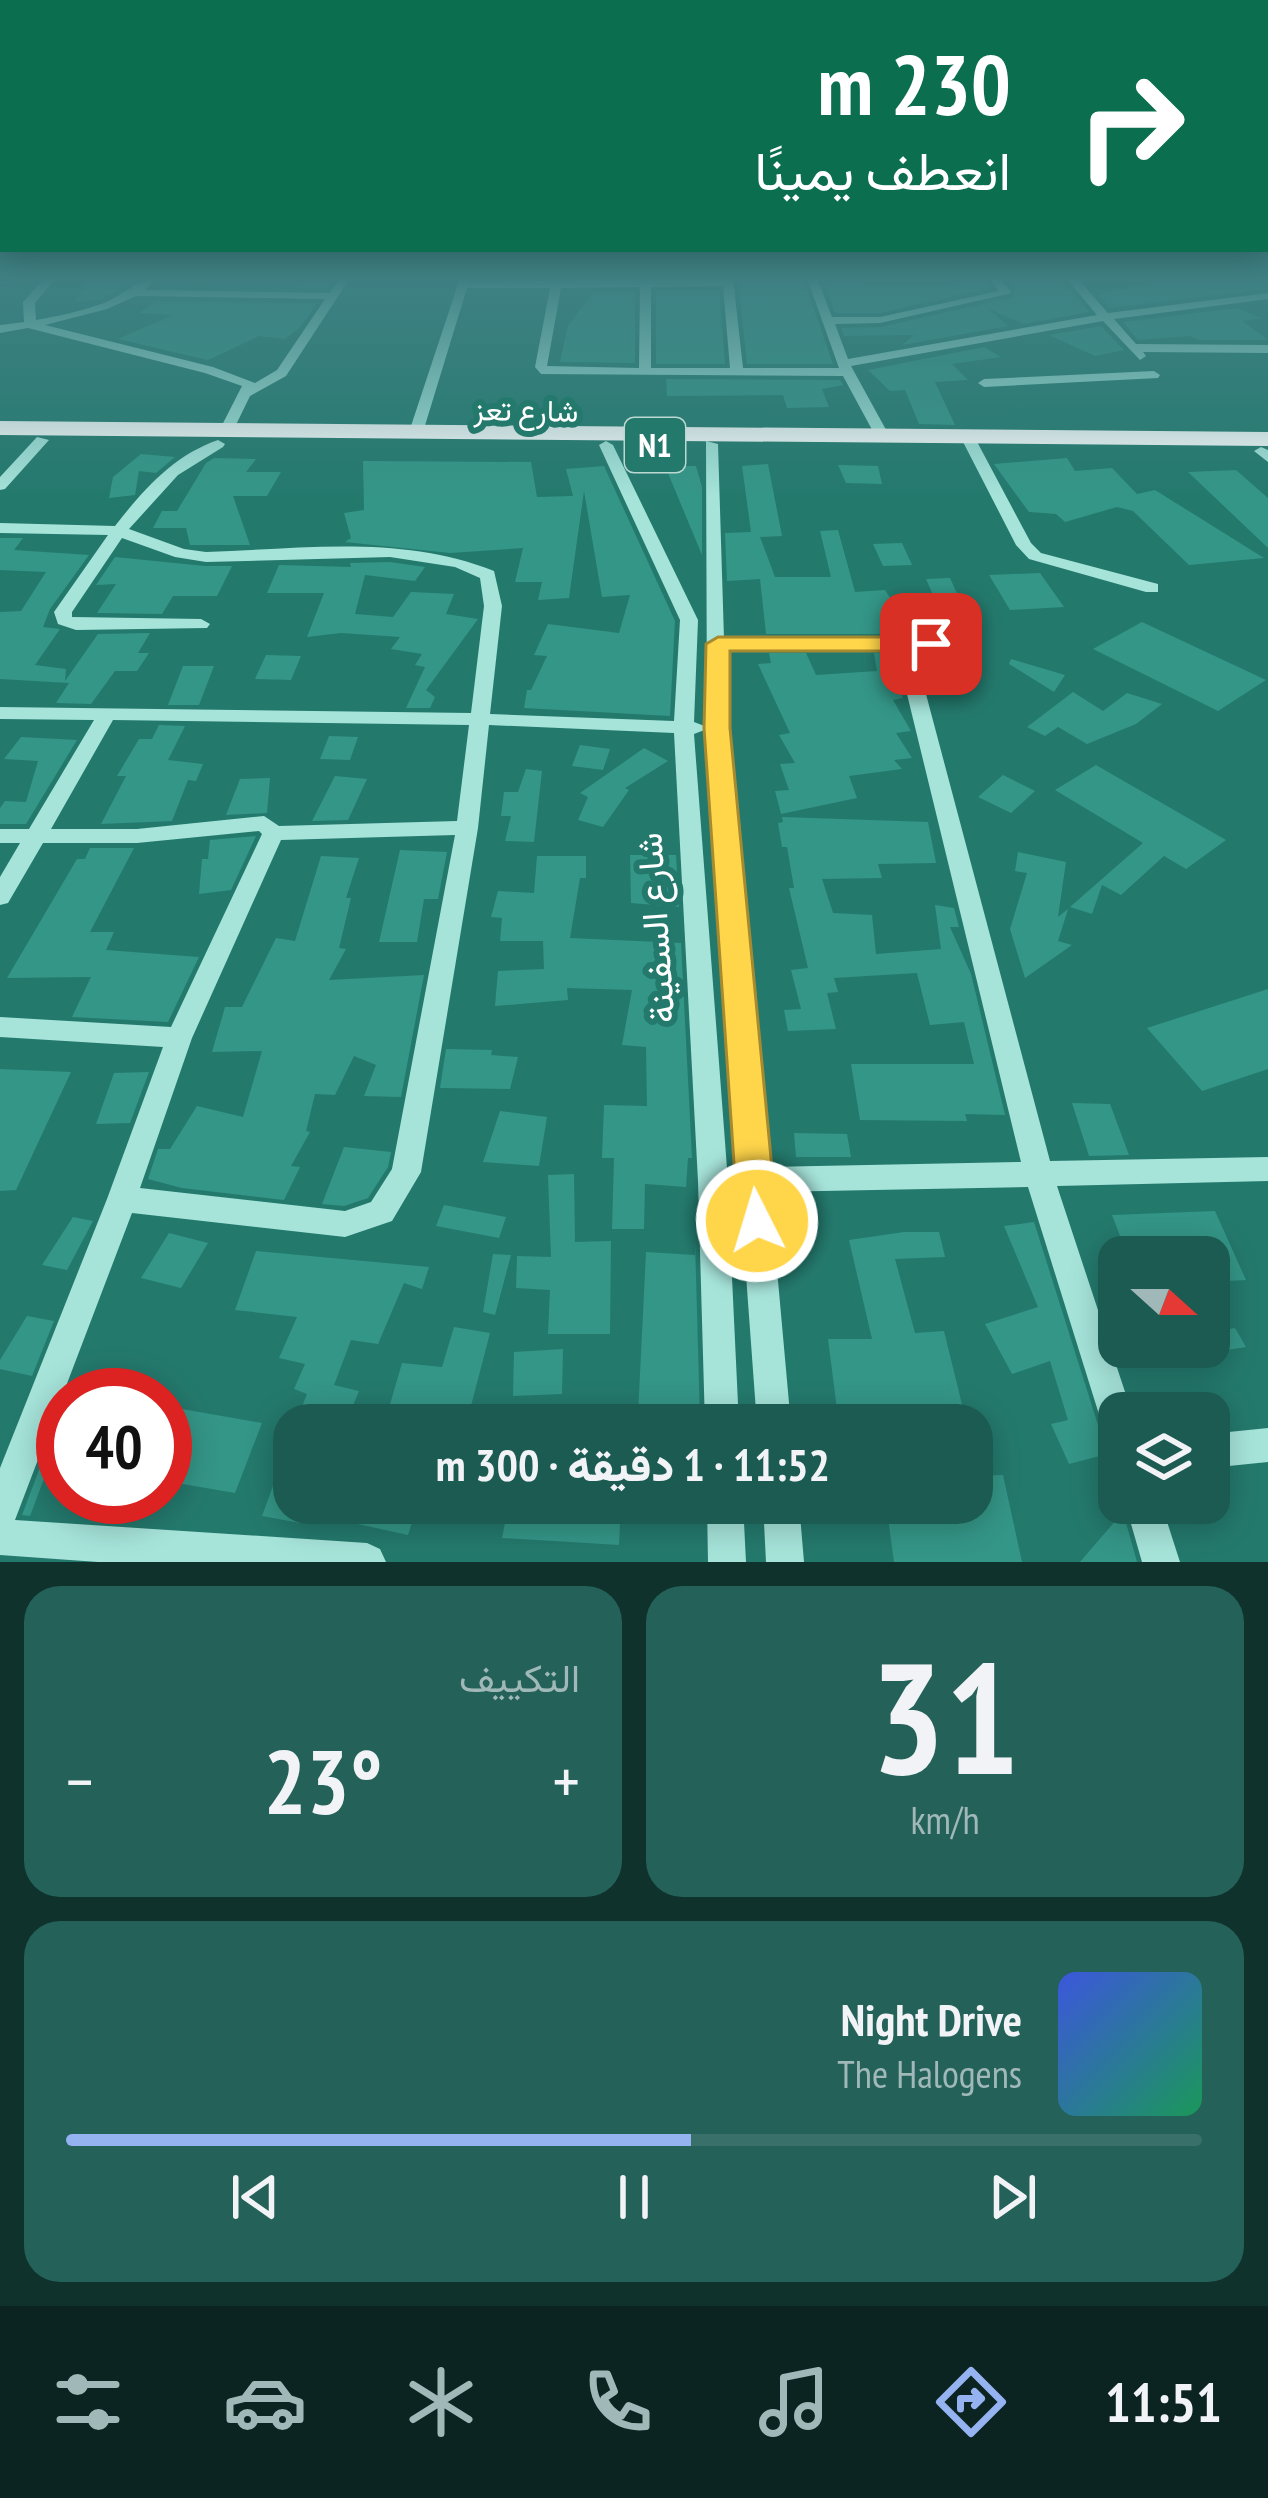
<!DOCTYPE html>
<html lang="ar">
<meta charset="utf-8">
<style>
:root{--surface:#1b5b52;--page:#246159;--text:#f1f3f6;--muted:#a0b9b8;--line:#397069;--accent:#95b2f1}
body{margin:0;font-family:"PT Sans Narrow",Vazirmatn,sans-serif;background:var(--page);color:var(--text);direction:rtl;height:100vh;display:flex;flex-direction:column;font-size:45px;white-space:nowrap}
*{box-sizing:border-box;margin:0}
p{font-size:39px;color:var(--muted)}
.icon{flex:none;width:66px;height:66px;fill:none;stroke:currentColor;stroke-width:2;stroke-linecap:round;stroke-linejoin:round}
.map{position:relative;height:1562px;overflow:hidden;direction:ltr}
.details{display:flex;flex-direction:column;gap:24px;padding:24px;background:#0f322d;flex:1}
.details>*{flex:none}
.guide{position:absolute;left:0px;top:0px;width:1269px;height:252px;box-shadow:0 6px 30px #0003;direction:rtl;background:#0b6e4f;color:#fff;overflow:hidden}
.needle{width:78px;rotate:111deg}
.tools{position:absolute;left:1098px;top:1236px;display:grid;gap:24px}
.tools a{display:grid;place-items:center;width:132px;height:132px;border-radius:24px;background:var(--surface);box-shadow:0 6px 30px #0003;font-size:60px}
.speed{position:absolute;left:36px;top:1368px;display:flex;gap:24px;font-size:60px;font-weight:700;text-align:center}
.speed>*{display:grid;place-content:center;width:156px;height:156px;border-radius:50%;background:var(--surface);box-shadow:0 6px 30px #0003;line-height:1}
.speed .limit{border:18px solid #d22;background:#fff;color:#111}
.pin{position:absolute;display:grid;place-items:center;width:102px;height:102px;color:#fff;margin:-51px;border-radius:24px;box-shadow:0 6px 18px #0006}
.me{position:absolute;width:132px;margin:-66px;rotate:355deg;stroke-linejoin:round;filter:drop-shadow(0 0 9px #0008)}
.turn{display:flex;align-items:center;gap:42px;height:252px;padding:0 60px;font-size:54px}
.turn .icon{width:156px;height:156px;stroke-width:2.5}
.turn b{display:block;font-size:84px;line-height:102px}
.big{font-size:90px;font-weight:800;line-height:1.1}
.details .card{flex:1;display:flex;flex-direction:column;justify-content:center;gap:18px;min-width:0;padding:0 42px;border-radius:36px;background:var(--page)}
.details .dial{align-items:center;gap:0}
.dial b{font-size:156px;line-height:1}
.song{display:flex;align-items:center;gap:36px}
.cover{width:144px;height:144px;border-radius:18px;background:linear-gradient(135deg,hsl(230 70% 55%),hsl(150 70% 35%))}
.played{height:12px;border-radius:6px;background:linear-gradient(90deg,var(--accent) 55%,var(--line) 55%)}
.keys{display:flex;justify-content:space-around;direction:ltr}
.heat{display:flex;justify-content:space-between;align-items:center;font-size:66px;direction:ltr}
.details .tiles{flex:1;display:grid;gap:24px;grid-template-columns:1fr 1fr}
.card:last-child{grid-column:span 2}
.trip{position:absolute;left:273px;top:1404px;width:720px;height:120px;border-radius:36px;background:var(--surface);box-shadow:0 6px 30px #0003;font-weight:800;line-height:120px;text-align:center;direction:rtl}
.tab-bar{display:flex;height:192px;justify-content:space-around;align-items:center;background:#0b2421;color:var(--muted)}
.tab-bar .icon{width:84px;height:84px}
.tab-bar .on{color:var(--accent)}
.tab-bar b{font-size:54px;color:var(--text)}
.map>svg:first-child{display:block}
.building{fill:#349687}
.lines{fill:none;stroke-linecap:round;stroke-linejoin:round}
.minor{fill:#a6e4da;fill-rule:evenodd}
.highway{fill:#fff;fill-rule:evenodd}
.route{fill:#ffd54a;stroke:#a68a30;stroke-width:3}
.labels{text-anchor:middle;stroke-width:12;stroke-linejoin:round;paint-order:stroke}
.far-street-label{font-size:30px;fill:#fff;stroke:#24796d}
.shield{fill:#24796d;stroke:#bdd7d3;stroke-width:3}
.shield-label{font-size:33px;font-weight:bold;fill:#fff}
.street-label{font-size:36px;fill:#fff;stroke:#24796d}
</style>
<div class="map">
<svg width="1268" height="1562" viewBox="0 0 1268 1562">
<rect width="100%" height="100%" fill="#24796d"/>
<path class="building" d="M92,278H139L102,299L74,302Z
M161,278L224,279L335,278L328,288L156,286Z
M738,278H803L833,364H747Z
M822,278H865L867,286L920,287L956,285L951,278H984L991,288L880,313H835Z
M1005,278H1062L1089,312L1023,324L987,308L1008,326L902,345L914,335L844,336L841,328L881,327L1013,297L1015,290Z
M1268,278V289L1110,308L1098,295L1162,279Z
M656,291H719L725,364H656Z
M593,292H635V363L560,362L568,326Z
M139,301L317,303L300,327L285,339L259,336L208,360L118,339L173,315L139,313L155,302H133Z
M1237,308L1261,318L1242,321L1268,340H1199L1190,336L1138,340L1123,322Z
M1101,326L1124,350L1095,356L1049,335Z
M984,347L1001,357L952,364L968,380L935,382L955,425L919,424L905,390L890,391L868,370Z
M666,379L840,380L843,385L822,389L829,407L787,408L783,395L667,396Z
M141,454L175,457L156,473L139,471L135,495L109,498L113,477Z
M214,458L256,459L246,472H281L267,496H233L250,545H190L186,528H153L162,511H177L206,463Z
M1067,458L1075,471L1112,468L1137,494L1155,490L1264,558L1189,565L1133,511L1117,507L1065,522L1056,514L1029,512L994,464Z
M363,461L531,462L537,497L573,496L566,469L604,466L675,621L670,716L524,708L527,690H531L547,656L534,655L548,624L619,633L630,595L602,597L584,491L569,598L538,600L542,582H515L523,548L450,553L345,542L351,538L344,513L364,510Z
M768,464L782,536L760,537L775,577H831L820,531L838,530L855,592L885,590L905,620L909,634H766L760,579L727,581L725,533L751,532L742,466Z
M838,465L878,466L882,484L846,483Z
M665,466H696L702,487V555Z
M1236,470L1268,498V548L1188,472Z
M0,538H23L14,550L89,555L50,609L43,627L60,629L35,665L66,669L65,681L98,634L150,633L138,653H149L137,671H115L91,704L56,703L69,683L0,679V612L21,611L46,572L0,570Z
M902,543L912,565L883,566L873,544Z
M115,557L205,566H232L217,596H173L162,614L97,613L116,584L96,585Z
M390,562L425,567L415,581L365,575L355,614L393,617L411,592L454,594L446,614L478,619L426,690L435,697L430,708H406L425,667L415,665L422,654L391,649L400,637L341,633L307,637L324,593H267L279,565L351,567L350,563Z
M1040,573L1064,607L1010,610L989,575Z
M950,578L964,609H939L926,579Z
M1142,622L1266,680L1218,711L1093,649Z
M769,653H806L816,675L877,671L874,653H892L903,698L893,700L911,731L896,733L912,758L894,760L902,769L849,776L857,798L781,814L775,791L789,790L780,764L795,763L779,735L790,733L758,664L771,663Z
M266,655L301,656L291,680L255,679Z
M1011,659L1065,675L1054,692L1009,664Z
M183,666H214L199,705H168Z
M1073,692L1103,711L1127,693L1162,704L1136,724L1087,744L1058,727L1045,736L1027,727Z
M159,725L185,726L168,760L203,764L196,781L188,780L172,821L101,824L126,776H117L139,739H152Z
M329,736L358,737L350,760L320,759Z
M21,737L77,740L26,824H0V808L5,801L26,802L38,761L4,759Z
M580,745L610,749L603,770L572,766Z
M644,748L668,761L625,788L629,790L603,827L578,820L588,797L580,793Z
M1096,765L1226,840L1186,869L1164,856L1121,895L1102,885L1092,914L1070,907L1143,843L1055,790Z
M526,769L542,771L534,842L505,841L511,816H501L504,792H518Z
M1003,775L1035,791L1011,813L978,797Z
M335,776L367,779L348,820L312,821Z
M270,778L267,813L226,815L240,779Z
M782,817L928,822L936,863L878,864L882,878L822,879L833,913L872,915L876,954L941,949L935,905L954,908L959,927H950L971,974L1005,1115L965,1114L967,1121L860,1120L851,1064H974L964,1022L930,1025L917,973L834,978L838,992L827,993L836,1029L788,1031L784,1010L801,1009L791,970L808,968L789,888H794L787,847H782L778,823L783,822Z
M256,836L231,890L199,894L202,859H208L210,840Z
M90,848H134L90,932H114L106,950L199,957L168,1022L72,1017L91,977L7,978L77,859H85Z
M400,850L447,852L438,899H424L417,942H379Z
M1018,852L1066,862L1058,917L1068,909L1058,941L1072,945L1025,978L1010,929L1027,873L1015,871Z
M630,855H676L679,907L631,903Z
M321,856L359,858L346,898H351L339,948L346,949L329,980L424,975L401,1097L364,1096L376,1065L354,1056L335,1095L315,1094L306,1131L310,1132L291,1166L300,1167L284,1200L182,1188L148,1179L158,1149H170L197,1106L243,1117L262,1051L212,1052L225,1007H242L276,938L295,941Z
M537,856H586V878H580L570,938L681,943L692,1158H688L686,1187L645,1184L644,1229H612L614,1158H602L604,1105L647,1106L646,1047L622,1045L632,990L567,988L568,1000L495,1006L498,971L544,969L543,941H500L502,918L491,917L498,891L534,893Z
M1268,989V1069L1202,1091L1147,1028Z
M446,1049L492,1050L491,1055L518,1057L510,1089L440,1088Z
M0,1069L71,1072L16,1190L0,1191Z
M149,1072L130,1123L96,1124L114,1073Z
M1072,1103L1110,1104L1129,1155L1089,1156Z
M500,1111L547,1117L539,1166L483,1162Z
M794,1133L847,1134L851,1157H796Z
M344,1147L391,1152L388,1167L368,1198L344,1206L322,1204Z
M574,1174L575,1242L611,1241L610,1334H548L550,1290L516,1288L517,1256L551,1257L548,1175Z
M444,1205L506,1217L499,1238L436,1226Z
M1215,1211L1246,1280L1209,1282V1257H1128L1112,1215Z
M73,1217L93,1221L67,1270L42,1265Z
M1034,1222L1098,1425L1105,1440L1119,1445V1451L1069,1464L1051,1424L1068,1420L1050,1361L1012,1374L985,1324L1038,1307L1004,1226Z
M904,1232H939L945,1257L895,1259L915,1333L944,1331L967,1425H839L828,1339H872L849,1240Z
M169,1233L208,1243L181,1288L141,1278Z
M695,1240L700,1420L638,1415L646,1252L695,1255Z
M256,1251L429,1267L422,1289L404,1283L378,1344L351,1340L334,1385L359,1391L345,1425L299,1414L307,1394L294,1389L305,1364L279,1358L297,1317L235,1310Z
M493,1254L511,1255L495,1315L483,1312Z
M27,1316L54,1321L32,1376L0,1369V1360Z
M454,1327L490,1333L466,1425H384L402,1363L442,1367Z
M1235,1328L1246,1347L1209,1353V1333Z
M563,1349L562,1394L513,1396L514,1352Z
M165,1406L262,1423L235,1493L165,1481Z
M59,1417L63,1418V1428L30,1516L22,1515Z
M292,1434L294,1503H418L408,1535L303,1512L300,1523L262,1516Z
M1003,1475L1022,1562H894L886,1503H972V1476Z
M509,1503H621L619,1545L502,1538Z
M1123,1512L1137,1562H1080Z"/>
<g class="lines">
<path class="minor" d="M45,278H56L35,303L36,320C59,316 82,311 104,303C122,296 139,278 157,278L145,290L330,293L340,278H350L286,376L250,396L232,433L225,437L218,433L242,386L205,373L28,328L0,333V325L24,322L23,302ZM136,296H139L325,299L277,370L255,383L213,367L45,325L107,309Z
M460,278H470L469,282L733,278L743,368H839L807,278H817L832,317H880L999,291L988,278H999L1012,293L880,323L835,324L848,359L1097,315L1066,278H1077L1108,313L1268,293V299L1114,319L1136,344L1268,345V353L1143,352L1146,356L1140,360L1103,321L851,366L890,437L883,441L876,437L843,376L541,374L535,367L550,288H467L423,432L411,435L409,432ZM723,286L730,368H651V287ZM640,287L639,368L547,366L561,288Z
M1154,371L1160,375L1158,378L984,387L978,383L984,379Z
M963,435L975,438L1031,543L1041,553L1158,584V592H1146L1029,559L1016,545L961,438Z
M37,437L49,440L5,489L0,490V477Z
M218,440L225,444L223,447L178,475L129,529L184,549L206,552C302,549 402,534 494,571L502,606L490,714L674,721L680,620L599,445L606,441L613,445L698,620L694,722L707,727L706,441L718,444L724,639H964L967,643L964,647L958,648L914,649L1050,1161L1268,1157V1181L1057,1186L1132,1413H1119V1441L1107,1436L1102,1424L1028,1187L770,1192L791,1425H757L740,1193H728L739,1425H705L698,1181L674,733L489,725L478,828L421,1172L392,1221L345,1237L132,1213L15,1520L367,1543L380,1549L386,1562H98L0,1555V1468L107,1199L163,1047L0,1037V1017L171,1027L262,834L259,831L137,843H43L8,903L0,905V877L20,843H0V829H29L94,720L0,719V707L471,713L484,606L480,578L455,567L390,557L206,562L175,557L122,538L72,612V617L201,619L210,624L207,628L76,630L58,624L54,612L108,535L0,533V523L115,526C143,490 174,455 218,440ZM724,649H896L1021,1162L767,1167L727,728ZM113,720L469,725L457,821L279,826L264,816L137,829H51ZM707,729L739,1168H727L694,734ZM455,835L392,1169L371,1202L345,1211L140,1188L192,1038L281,840Z
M1261,447L1268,450V462L1254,451Z
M1268,1428V1462L1209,1468V1434Z
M707,1503H743L746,1562H708Z
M763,1503H799L804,1562H766Z
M1125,1503H1161L1180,1562H1142Z"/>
<path class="highway" d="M0,421L1268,432V446L0,435Z"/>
</g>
<linearGradient id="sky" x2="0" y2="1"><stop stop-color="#14433c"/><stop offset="0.56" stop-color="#3f8184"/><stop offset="1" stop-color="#3f8184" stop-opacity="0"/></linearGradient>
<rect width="1268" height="497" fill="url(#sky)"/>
<path class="route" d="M718,637H931L942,644L931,651H730V728L777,1221L771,1233L757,1238L743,1233L738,1221L704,728L706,644Z"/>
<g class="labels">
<g class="far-street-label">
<text transform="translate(526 411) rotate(1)" y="10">شارع تعز</text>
</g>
<rect class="shield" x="625" y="418" width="60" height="54" rx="9"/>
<g class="shield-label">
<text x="655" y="457">N1</text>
</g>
<g class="street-label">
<text transform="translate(655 928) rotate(-94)" y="13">شارع السفينة</text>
</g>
</g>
</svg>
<div class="tools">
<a><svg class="needle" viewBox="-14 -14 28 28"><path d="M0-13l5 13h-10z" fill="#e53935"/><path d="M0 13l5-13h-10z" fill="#a0b9b8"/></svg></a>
<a><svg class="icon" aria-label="layers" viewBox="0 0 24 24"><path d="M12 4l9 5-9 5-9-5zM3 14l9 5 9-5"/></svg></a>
</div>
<div class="speed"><div class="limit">40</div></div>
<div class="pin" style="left:931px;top:644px;background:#d93025"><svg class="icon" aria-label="arrive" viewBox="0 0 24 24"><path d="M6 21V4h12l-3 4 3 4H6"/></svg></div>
<svg class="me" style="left:757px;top:1221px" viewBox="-20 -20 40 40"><circle r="17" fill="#ffd54a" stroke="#fff" stroke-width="3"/><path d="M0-11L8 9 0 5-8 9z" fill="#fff"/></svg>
<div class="trip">11:52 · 1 دقيقة · 300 m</div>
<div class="guide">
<div class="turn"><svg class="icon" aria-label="right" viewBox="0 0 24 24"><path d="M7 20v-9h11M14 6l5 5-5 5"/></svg><div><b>230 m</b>انعطف يمينًا</div></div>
</div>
</div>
<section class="details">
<div class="tiles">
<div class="card dial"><b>31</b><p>km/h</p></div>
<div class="card"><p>التكييف</p>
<div class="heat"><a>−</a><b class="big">23°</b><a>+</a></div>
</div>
<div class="card">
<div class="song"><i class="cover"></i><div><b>Night Drive</b><p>The Halogens</p></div></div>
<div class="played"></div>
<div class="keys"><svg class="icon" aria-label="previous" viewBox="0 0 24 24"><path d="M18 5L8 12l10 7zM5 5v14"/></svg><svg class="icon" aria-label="pause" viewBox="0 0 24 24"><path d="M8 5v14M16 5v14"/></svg><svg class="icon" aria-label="next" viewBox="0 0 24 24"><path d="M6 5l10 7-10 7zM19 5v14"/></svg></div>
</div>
</div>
</section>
<nav class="tab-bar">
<b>11:51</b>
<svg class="icon on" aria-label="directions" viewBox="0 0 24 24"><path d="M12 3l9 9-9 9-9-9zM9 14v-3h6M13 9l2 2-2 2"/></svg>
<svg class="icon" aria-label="music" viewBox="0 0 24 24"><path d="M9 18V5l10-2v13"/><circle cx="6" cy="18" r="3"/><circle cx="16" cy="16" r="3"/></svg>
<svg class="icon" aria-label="phone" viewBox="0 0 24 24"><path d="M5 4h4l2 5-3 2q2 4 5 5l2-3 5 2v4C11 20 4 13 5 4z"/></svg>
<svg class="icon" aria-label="climate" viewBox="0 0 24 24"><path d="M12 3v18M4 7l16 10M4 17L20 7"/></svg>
<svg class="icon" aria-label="car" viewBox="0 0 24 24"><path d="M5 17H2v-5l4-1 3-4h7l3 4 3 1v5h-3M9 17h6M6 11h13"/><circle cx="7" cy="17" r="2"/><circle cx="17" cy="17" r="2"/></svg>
<svg class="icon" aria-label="filters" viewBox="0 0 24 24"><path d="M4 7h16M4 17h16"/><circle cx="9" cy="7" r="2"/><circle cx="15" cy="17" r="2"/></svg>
</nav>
